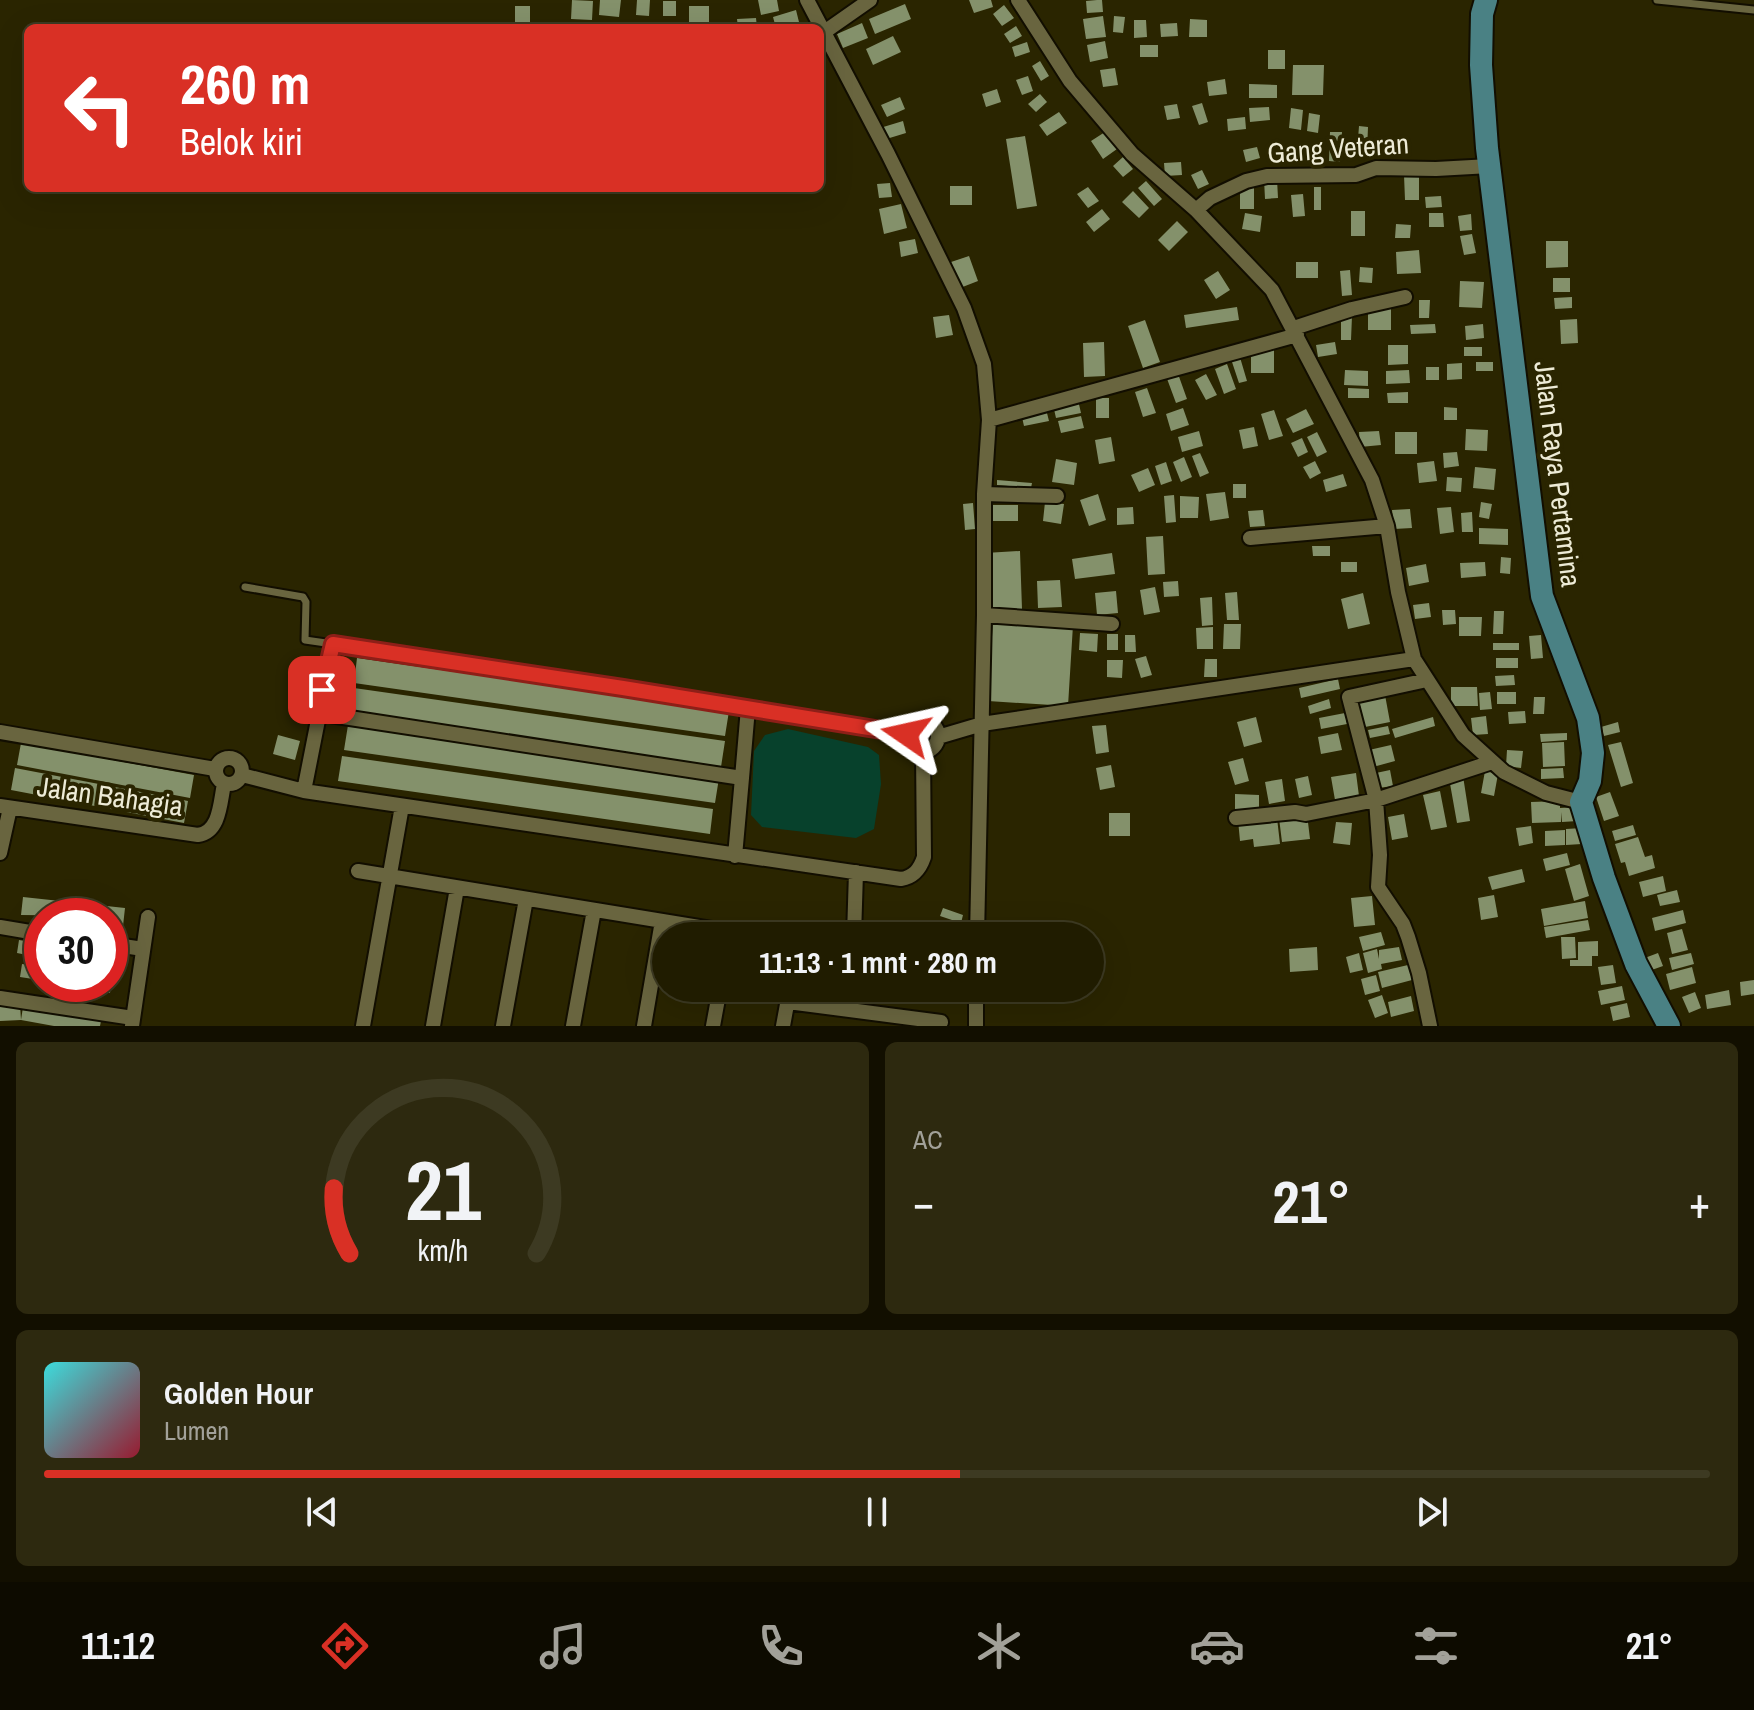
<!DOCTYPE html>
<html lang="id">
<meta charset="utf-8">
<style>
:root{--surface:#201c00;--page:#2d290f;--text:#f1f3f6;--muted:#a2a199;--line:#3d3a22;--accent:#d93025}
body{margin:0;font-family:"Archivo Narrow",sans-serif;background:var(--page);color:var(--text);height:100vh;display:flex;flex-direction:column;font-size:30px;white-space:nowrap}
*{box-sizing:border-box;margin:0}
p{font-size:26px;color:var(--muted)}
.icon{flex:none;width:44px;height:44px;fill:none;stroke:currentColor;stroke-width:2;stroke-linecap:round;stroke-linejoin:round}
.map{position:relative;height:1026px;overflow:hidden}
.panel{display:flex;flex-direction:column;gap:16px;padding:16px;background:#120f00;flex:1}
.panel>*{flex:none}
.guide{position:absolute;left:24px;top:24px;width:800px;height:168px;border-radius:12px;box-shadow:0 8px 32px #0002,0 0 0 2px var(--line);background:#d93025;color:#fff;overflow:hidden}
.speed{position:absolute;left:24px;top:898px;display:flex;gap:16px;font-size:40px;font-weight:700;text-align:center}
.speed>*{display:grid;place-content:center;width:104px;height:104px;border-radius:50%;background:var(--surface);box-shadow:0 8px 32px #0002,0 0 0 2px var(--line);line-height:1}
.speed .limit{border:12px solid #d22;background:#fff;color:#111}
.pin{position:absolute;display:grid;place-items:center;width:68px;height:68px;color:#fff;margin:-34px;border-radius:16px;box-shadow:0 4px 12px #0006}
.me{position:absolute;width:88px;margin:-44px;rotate:281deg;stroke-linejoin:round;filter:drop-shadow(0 0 6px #0008)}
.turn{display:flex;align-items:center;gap:28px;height:168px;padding:0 24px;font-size:36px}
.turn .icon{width:104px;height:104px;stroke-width:2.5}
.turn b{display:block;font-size:56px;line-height:68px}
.big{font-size:60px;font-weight:700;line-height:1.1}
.panel .card{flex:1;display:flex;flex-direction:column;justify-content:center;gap:12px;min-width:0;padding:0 28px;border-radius:12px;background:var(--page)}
.panel .dial{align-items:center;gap:0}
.dial svg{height:208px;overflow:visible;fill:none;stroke:var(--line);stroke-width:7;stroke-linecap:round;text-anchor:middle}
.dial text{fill:var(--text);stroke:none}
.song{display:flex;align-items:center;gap:24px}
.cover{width:96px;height:96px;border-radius:12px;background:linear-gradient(135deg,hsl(180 70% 55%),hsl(350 70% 35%))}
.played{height:8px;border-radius:4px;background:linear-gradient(90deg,var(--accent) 55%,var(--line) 55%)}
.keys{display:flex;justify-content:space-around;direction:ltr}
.heat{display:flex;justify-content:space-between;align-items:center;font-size:44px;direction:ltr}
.panel .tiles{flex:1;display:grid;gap:16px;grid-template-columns:1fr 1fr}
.card:last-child{grid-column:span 2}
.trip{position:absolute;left:652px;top:922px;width:452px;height:80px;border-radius:40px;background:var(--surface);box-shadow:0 8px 32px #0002,0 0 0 2px var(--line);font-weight:700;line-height:80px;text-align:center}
.tabs{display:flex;height:128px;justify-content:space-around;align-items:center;background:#0d0b00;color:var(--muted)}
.tabs .icon{width:56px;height:56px}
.tabs .selected{color:var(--accent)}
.tabs b{font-size:36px;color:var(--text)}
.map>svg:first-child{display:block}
.water{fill:#07412c}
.building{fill:#84916b}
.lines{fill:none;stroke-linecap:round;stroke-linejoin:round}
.service-casing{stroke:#120e00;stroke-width:11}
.minor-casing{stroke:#120e00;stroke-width:18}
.primary-casing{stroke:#120e00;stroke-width:26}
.service{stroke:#69653f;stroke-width:7}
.minor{stroke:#69653f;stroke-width:14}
.primary{stroke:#4a8184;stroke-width:22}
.route-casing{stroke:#8d1f18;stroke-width:20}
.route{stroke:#d93025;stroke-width:14}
.labels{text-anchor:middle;stroke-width:8;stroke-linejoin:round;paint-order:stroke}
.street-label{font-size:28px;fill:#edebd6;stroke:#2a2500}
</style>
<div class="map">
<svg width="1754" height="1026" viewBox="0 0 1754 1026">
<rect width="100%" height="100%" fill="#2a2500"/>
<path class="water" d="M788,729L868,747L879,755L881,784L874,829L856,838L762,827L751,815L754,751L765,735Z"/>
<path class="building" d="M572,0L593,1L592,20L571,19Z
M600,0H621L619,17L599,15Z
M637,0H650L649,16L636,15Z
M758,0H777L779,11L761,15Z
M969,0H991L993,7L974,13Z
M1097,0H1102L1103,12L1087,13L1086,1Z
M663,1H676V16H663Z
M905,4L911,19L875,34L869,19Z
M1004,5L1014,18L1002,26L993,14Z
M515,6H530V28H515Z
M689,6H709V26H689Z
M796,10L799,22L776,28L773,17Z
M1103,16L1106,37L1086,39L1083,19Z
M1114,16L1125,17L1123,33L1113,32Z
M756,18L757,28H738L737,19Z
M1190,19L1207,20V37H1189Z
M1134,20H1146L1147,37L1134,38Z
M862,23L868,38L843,48L837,34Z
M1177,23L1178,36L1161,37L1160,24Z
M1016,26L1022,36L1010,43L1004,34Z
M893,36L901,52L873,65L866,49Z
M1105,41L1108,58L1090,62L1087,45Z
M1027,42L1030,52L1015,57L1012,47Z
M1140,45H1158V57H1140Z
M1268,50H1285V69H1268Z
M1040,61L1049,76L1041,81L1032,66Z
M1293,65H1324L1323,95H1292Z
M1115,68L1118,85L1103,87L1100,70Z
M1028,76L1033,91L1022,95L1016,80Z
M1225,79L1227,94L1209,96L1207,82Z
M1249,84L1277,85V98H1249Z
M997,89L1001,102L986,107L982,94Z
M1040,94L1047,102L1036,112L1028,104Z
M900,97L905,109L887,117L881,105Z
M1202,103L1208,122L1199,125L1192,106Z
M1177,104L1180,118L1167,120L1164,106Z
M1269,107L1270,120L1250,122L1249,108Z
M1291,108L1303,110L1301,130L1289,128Z
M1059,112L1067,123L1047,136L1039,125Z
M1309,113L1320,115L1318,133L1307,131Z
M1245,117L1246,129L1228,131L1227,119Z
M903,121L906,133L883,140L880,128Z
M1359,126L1368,127L1367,152H1357Z
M1105,132L1117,149L1103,159L1091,141Z
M1330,132H1342L1340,162L1329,161Z
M1025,136L1037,206L1017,209L1006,139Z
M1257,147L1260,158L1246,162L1243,150Z
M1123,157L1133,169L1123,177L1113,166Z
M1181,162L1182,175L1165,176L1164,163Z
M1202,170L1209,184L1198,189L1191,175Z
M1404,175H1419V200H1405Z
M1264,179H1277L1278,198L1265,199Z
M1146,181L1162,199L1154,206L1138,188Z
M890,183L892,197L879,198L877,184Z
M950,186H972V205H950Z
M1088,187L1099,201L1088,208L1077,194Z
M1314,187H1321V210H1314Z
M1240,188H1254V209H1240Z
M1133,191L1149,208L1139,218L1122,202Z
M1303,194L1305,216L1293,217L1291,195Z
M1441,196L1442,207L1426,208L1425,197Z
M901,204L907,228L884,234L879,209Z
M1102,209L1110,219L1094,232L1086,222Z
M1351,211H1365V236H1351Z
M1245,213L1262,216L1260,232L1242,229Z
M1429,213H1443L1444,227H1429Z
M1471,214L1472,230L1460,231L1458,216Z
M1177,221L1188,232L1169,251L1158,240Z
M1396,224L1411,225L1410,238H1395Z
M1472,234L1476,253L1464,255L1460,236Z
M915,239L918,253L901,257L899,242Z
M1546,241H1568V267L1546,268Z
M1419,250L1421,273L1397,274L1396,252Z
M969,256L978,281L960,288L951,262Z
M1296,262H1318V278H1296Z
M1360,267L1373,268L1372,283L1359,282Z
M1350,270L1352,295L1342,296L1340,271Z
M1218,271L1230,290L1216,299L1204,280Z
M1553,278H1570V292H1553Z
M1460,281L1484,282L1482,308L1459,307Z
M1572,297V308L1555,309L1554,298Z
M1419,300H1430L1429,318H1419Z
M1368,306H1391V330H1368Z
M1237,307L1239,320L1186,328L1184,315Z
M949,315L953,335L936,338L933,317Z
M1341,316H1352L1351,340H1341Z
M1577,319L1578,343L1561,344L1560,320Z
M1145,320L1160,362L1143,368L1128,326Z
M1435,324L1436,333L1411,334L1410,325Z
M1483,324L1484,338L1466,340L1465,326Z
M1104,342L1105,376L1084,377L1083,343Z
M1335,342L1337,354L1318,357L1316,345Z
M1388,345H1408V364L1388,365Z
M1464,347H1482V356H1464Z
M1251,348H1274V373H1251Z
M1239,354L1247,381L1239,383L1230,356Z
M1476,362H1493V371H1476Z
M1462,363V379L1447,380V364Z
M1227,364L1236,389L1224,394L1215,369Z
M1426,367H1439V380H1426Z
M1345,370L1368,371V386L1344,385Z
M1409,370L1410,383L1386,384V371Z
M1177,371L1187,399L1176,403L1166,376Z
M1206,374L1217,395L1206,400L1195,380Z
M1147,388L1156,413L1143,417L1135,392Z
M1348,388L1369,389V398H1348Z
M1408,392V403H1388L1387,393Z
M1096,398H1109V418H1096Z
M1078,400L1081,413L1056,418L1053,405Z
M1444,407L1457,408V420H1444Z
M1183,408L1189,425L1171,431L1166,414Z
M1046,409L1049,421L1024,426L1021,413Z
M1306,409L1314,424L1293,433L1286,419Z
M1274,410L1283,436L1269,440L1261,414Z
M1081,416L1084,428L1061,433L1058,421Z
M1254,427L1258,446L1243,449L1239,430Z
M1466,429L1488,430L1487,451L1465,450Z
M1199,431L1203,446L1182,452L1178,437Z
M1379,431L1381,445L1360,447L1359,432Z
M1317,432L1327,452L1317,457L1307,437Z
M1395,432H1417V454H1395Z
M1111,437L1115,461L1099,464L1095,440Z
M1302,438L1308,452L1298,457L1291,443Z
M1457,452L1459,466L1444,468L1443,453Z
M1200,453L1209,473L1200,477L1192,456Z
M1184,457L1192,477L1181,482L1173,462Z
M1056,459L1077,463L1074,485L1052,482Z
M1315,461L1321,473L1310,479L1303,467Z
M1434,461L1437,481L1419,483L1417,463Z
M1166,462L1172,481L1161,485L1155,466Z
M1475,467L1496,469L1494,490L1473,488Z
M1148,468L1155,485L1139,492L1131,475Z
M1343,474L1347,486L1326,492L1323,480Z
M1447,477L1462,478L1461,492L1446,491Z
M997,480L1032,483L1031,488L997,485Z
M1233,484H1246V498H1233Z
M1225,492L1229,518L1210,521L1206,494Z
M1098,494L1106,520L1089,526L1080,500Z
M1174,495L1176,522L1166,523L1164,496Z
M1180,496L1199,497L1198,518H1180Z
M1045,502L1064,504L1061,524L1043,521Z
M1481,502L1492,504L1489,519L1479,517Z
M973,503L975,529L965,530L963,504Z
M990,505H1018V521H990Z
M1133,507L1134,524L1117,525V508Z
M1451,507L1454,532L1440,534L1437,508Z
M1410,509L1412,528L1394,529L1392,510Z
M1263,510L1265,526L1250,527L1248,511Z
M1472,512L1473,532H1462L1461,513Z
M1479,528L1508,529V545L1479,544Z
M1163,536L1165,574L1148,575L1146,537Z
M1312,546H1330V556H1313Z
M1020,551L1022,609L987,610L985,553Z
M1112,553L1115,574L1075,579L1072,559Z
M1501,557L1511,558L1510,574L1500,573Z
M1341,562H1357V572H1341Z
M1485,562L1486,576L1461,578L1460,563Z
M1426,564L1429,582L1409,586L1406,568Z
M1060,580L1062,607L1038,608L1037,581Z
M1178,581L1179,596L1164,597L1163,582Z
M1155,587L1160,612L1144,615L1140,590Z
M1116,591L1118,613L1097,615L1095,593Z
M1237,592L1239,620H1227L1225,593Z
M1363,593L1370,624L1348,629L1341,599Z
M1212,597L1213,625L1202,626L1200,598Z
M1429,603L1431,617L1415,619L1413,605Z
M1442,610H1455L1456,624L1443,625Z
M1494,611H1504L1503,634H1493Z
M1459,617H1482L1481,636H1459Z
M993,620L1073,625L1068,706L988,701Z
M1224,624H1241L1240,649H1223Z
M1213,627V649H1197L1196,628Z
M1080,633L1098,634L1097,652L1079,650Z
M1107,634H1118V650H1107Z
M1125,635H1135L1136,652H1125Z
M1541,635L1543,658L1531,659L1529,636Z
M1493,643H1519V650H1493Z
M1146,656L1152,675L1141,678L1135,659Z
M357,658L729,711L725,736L354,683Z
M1496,658H1518V668H1496Z
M1205,659H1217V677H1204Z
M1107,660H1123L1122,678L1107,677Z
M1514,675L1515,685L1496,686L1495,676Z
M1338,679L1340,689L1301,698L1299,688Z
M1451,687H1477L1478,706H1451Z
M354,688L725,741L721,767L350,713Z
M1490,692L1492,709L1480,710L1479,693Z
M1497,692H1516V704H1497Z
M1385,695L1390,722L1365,727L1359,701Z
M1534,697H1545L1544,714H1533Z
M1329,699L1331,708L1310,714L1308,706Z
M1525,711L1526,723L1509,724L1508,712Z
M1345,713L1347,724L1321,729L1319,718Z
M1486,716L1488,734L1473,735L1471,718Z
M1256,717L1262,742L1244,747L1237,722Z
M1433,717L1435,726L1395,738L1392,729Z
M1618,722L1620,732L1604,736L1601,727Z
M348,725L719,778L715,803L344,750Z
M1106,725L1109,752L1096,754L1092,726Z
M1388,726L1390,734L1370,738L1368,730Z
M1338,733L1342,750L1321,754L1318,737Z
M1567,733V740L1541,742L1540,734Z
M278,735L300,741L295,760L273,754Z
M1564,742L1565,766L1543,767L1542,743Z
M1621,742L1633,783L1621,787L1608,745Z
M21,743L194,775L190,798L17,765Z
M1391,745L1395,761L1373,767L1369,750Z
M1507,750L1523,751L1521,768L1506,766Z
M342,756L713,809L710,834L338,781Z
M1243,758L1249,781L1235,785L1228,762Z
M1111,765L1115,787L1100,790L1096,768Z
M15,768L188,801L184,823L11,790Z
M1563,768L1564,778L1541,779V769Z
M1390,770L1393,786L1378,788L1376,773Z
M1485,771L1498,774L1494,796L1481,793Z
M1356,773L1359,796L1335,800L1331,777Z
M1308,776L1312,795L1299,798L1295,779Z
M1463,776L1470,821L1457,823L1449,778Z
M1282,779L1285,801L1269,804L1265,782Z
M1440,791L1447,827L1431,830L1423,795Z
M1610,792L1619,816L1604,821L1596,797Z
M1235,794L1259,795V810L1235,809Z
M1560,801V808L1578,807V821L1562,822V812L1561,822L1532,823L1531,802Z
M1109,813H1130V836H1109Z
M1307,814L1310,839L1282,842L1279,818Z
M1404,814L1408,837L1392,840L1388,817Z
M1277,818L1280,844L1254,847L1253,839L1240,841L1238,820Z
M1336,822L1352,823L1350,845L1333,843Z
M1633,825L1636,835L1615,841L1612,831Z
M1531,826L1533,843L1519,846L1516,828Z
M1582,828V844L1566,845V829Z
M1565,830V845L1545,846V831Z
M1638,837L1645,857L1652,855L1655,868L1629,876L1625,862L1621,863L1615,844Z
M1567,853L1570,865L1546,871L1543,859Z
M1580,864L1589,896L1574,901L1565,869Z
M1522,869L1525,882L1492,890L1488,877Z
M1663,876L1666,891L1643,897L1639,882Z
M1677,890L1680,902L1660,906L1657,895Z
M1494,895L1498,917L1481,920L1478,898Z
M1372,896L1375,925L1354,927L1351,898Z
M23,897L125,908L123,926L110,924V916L21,915Z
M1585,901L1588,918L1544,926L1541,909Z
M943,908L963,915L961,923L940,916Z
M1683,910L1686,923L1655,931L1652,918Z
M922,920L946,925L944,936H919Z
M1588,920L1590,930L1546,938L1544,927Z
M1682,929L1688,950L1672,954L1667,933Z
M1381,932L1385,945L1363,951L1359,937Z
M1561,937H1575L1576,958L1562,959Z
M19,940L42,944V958L17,953Z
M1598,941V956H1592V966H1570V960H1578V942Z
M1317,947L1318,970L1290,972L1289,949Z
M1399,947L1402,960L1381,964L1382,969L1368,973L1363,953L1377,949L1379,959V950Z
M1359,953L1363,970L1350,973L1346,957Z
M1658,953L1663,966L1646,972L1642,959Z
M1691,953L1694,964L1672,970L1669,958Z
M22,964L35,966L33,979L20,977Z
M1408,965L1412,980L1382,988L1378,972Z
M1613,965L1616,983L1601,985L1598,967Z
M1692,967L1696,983L1670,990L1666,974Z
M1376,975L1380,991L1365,995L1361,979Z
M1754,980V994L1741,996L1740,982Z
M67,984H111L110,993Z
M1622,986L1625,1000L1601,1005L1598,991Z
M1729,990L1731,1005L1707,1009L1705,995Z
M1695,992L1701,1008L1689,1013L1682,997Z
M1382,995L1388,1013L1375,1018L1368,1000Z
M1411,996L1414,1011L1391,1017L1388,1002Z
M1627,1003L1630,1017L1613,1021L1610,1007Z
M20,1004L21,1020L0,1021V1006Z
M23,1007L101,1021L100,1026H54L21,1020Z"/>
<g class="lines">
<defs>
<path id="service" d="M1657,0L1754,10
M245,587L303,597L306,602L305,640L333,644"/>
<path id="minor" d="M807,0L888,154L964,308L984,364L989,420L984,494V615L977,936
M1018,0L1070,81L1132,154L1196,210L1272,290L1372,480L1387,526L1398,592L1414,659L1463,735L1504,772L1546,793L1581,802
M820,35L870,0
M1196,210L1210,198L1246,181L1267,176L1356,175L1376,168L1436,169L1490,166
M1294,328L1352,309L1405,297
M989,420L1297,335
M984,494L1057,496
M1250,538L1387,526
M984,615L1112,624
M1427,680L1349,697L1376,800L1380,855L1378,887L1403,924L1408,937L1419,973L1430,1026
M317,713L742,778L735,856
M906 736a16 16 0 1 1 32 0a16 16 0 1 1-32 0Z
M0,732L215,769
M938,737L982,724L1414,659
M216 771a13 13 0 1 1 26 0a13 13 0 1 1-26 0Z
M242,775L304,791L901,879C914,877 920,869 924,857L923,751
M742,778L748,708
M304,791L333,644L623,688L906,734
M0,806L198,835C220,832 220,803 224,784
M1236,818L1295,812L1306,814L1376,800L1492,762
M0,853L10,808
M358,871L754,936
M0,927L42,934
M854,936L856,872
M110,944L143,949
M0,998L133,1018
M788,1002L941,1022
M132,1026L148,917
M363,1026L402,806
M433,1026L457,888
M503,1026L526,899
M573,1026L594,910
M644,1026L662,921
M713,1026L720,988
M783,1026L790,988
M976,1026V988"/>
<path id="primary" d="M1486,0L1482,14L1481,65L1487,148L1542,596L1588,718L1593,753L1590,781L1581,802L1604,878L1636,964L1669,1026"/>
</defs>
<use href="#service" class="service-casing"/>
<use href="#minor" class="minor-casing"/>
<use href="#primary" class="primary-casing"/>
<use href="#service" class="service"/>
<use href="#minor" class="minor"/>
<use href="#primary" class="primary"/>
</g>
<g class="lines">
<defs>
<path id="route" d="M322,690L333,644L623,688L906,734"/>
</defs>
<use href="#route" class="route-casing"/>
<use href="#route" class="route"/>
</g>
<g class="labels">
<g class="street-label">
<text transform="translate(1338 148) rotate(-4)" y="10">Gang Veteran</text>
<text transform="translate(1558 474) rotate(83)" y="10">Jalan Raya Pertamina</text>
<text transform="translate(110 796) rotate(8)" y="10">Jalan Bahagia</text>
</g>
</g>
</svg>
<div class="speed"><div class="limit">30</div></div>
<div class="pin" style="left:322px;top:690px;background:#d93025"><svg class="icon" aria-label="arrive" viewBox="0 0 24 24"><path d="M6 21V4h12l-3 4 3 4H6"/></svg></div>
<svg class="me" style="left:906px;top:734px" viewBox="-20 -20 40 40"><path d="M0-17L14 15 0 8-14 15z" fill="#d93025" stroke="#fff" stroke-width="4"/></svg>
<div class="trip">11:13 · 1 mnt · 280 m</div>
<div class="guide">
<div class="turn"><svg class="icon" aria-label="left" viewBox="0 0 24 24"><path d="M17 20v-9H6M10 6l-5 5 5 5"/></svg><div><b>260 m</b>Belok kiri</div></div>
</div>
</div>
<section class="panel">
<div class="tiles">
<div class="card dial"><svg viewBox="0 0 100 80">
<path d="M14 69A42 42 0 1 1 86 69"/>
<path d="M14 69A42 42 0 0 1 8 44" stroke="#d93025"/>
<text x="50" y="56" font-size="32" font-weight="700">21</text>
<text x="50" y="72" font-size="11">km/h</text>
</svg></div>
<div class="card"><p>AC</p>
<div class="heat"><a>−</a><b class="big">21°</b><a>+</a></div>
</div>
<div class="card">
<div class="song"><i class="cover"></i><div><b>Golden Hour</b><p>Lumen</p></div></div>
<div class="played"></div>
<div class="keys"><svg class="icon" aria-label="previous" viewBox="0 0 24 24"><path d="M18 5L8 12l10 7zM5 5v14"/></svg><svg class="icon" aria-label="pause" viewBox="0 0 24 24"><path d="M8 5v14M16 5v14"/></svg><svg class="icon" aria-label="next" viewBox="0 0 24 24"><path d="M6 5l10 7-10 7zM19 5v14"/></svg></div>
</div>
</div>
</section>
<nav class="tabs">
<b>11:12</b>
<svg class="icon selected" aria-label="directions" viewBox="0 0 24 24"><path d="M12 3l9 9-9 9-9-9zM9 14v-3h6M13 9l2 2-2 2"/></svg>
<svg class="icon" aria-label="music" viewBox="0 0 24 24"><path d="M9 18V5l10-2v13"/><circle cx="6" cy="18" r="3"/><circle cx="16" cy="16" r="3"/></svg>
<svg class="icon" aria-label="phone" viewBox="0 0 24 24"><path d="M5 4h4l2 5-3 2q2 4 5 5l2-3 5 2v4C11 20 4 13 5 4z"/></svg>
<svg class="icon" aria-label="climate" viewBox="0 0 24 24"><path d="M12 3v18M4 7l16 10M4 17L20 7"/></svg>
<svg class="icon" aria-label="car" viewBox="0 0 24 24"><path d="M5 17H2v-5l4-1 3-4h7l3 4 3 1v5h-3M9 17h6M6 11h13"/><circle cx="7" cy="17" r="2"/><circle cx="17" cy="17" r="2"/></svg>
<svg class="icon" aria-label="filters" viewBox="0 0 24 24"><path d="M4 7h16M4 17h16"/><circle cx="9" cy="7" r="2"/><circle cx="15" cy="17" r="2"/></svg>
<b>21°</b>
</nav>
